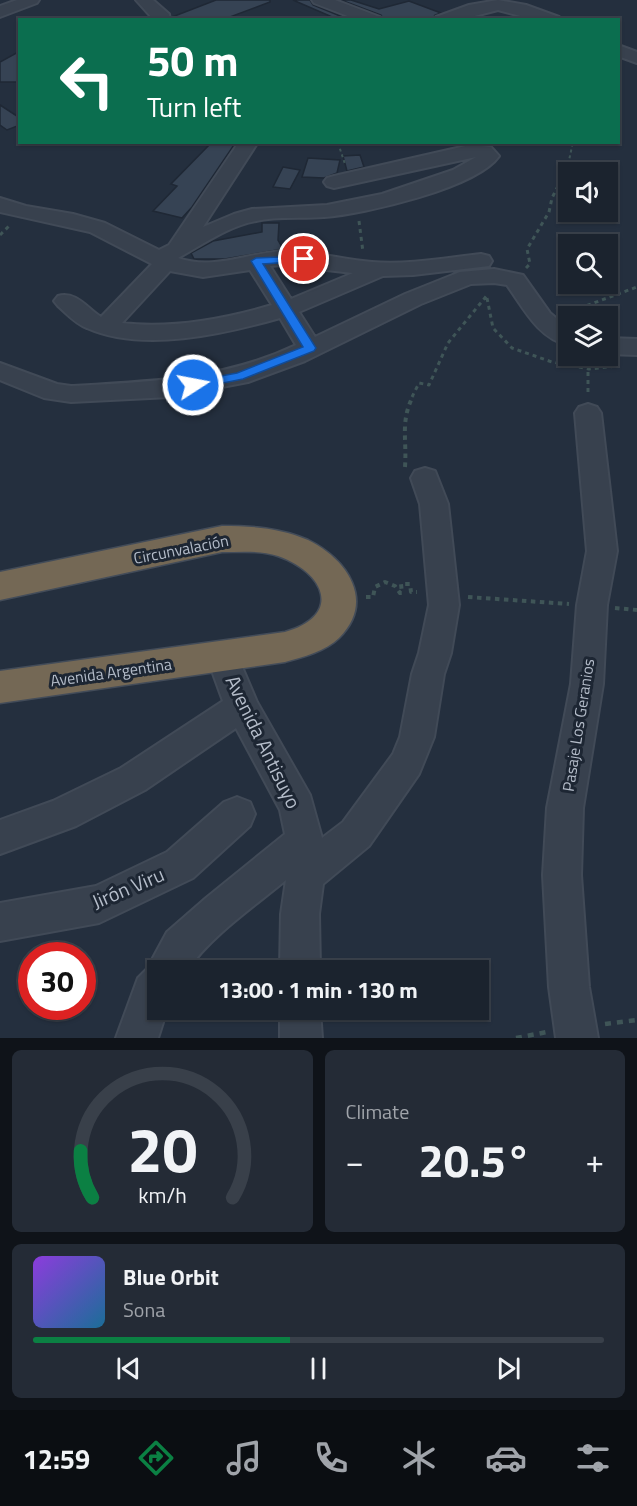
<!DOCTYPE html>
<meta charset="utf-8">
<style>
:root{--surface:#1b232e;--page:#242b36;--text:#f1f3f6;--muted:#a0a4aa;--line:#39404a;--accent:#0b8043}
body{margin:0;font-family:"Titillium Web",sans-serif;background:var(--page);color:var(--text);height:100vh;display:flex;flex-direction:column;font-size:22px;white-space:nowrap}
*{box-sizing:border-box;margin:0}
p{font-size:20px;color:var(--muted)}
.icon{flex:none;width:33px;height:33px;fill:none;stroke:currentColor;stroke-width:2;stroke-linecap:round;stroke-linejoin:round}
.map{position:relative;height:1038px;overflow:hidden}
.details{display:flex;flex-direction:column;gap:12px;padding:12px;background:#0f1319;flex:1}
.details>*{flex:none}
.top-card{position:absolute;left:18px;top:18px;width:602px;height:126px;border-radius:0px;box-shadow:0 2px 4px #0004,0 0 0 2px var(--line);background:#0b6e4f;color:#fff;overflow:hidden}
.tools{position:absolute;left:558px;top:162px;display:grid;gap:12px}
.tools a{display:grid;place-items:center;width:60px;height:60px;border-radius:0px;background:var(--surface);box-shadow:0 2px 4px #0004,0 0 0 2px var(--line);font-size:30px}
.speed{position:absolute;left:18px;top:942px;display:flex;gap:12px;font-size:30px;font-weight:700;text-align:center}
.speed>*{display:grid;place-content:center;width:78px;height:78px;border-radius:50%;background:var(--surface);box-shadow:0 2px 4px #0004,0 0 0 2px var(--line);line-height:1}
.speed .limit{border:9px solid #d22;background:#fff;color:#111}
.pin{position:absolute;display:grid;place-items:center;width:51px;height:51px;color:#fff;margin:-26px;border:3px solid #fff;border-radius:50%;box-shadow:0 2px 6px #0007}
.me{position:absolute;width:66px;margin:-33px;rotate:79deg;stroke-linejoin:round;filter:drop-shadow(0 0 4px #0008)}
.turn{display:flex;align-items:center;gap:21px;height:126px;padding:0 30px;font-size:27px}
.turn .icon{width:78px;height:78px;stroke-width:2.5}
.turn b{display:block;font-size:42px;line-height:51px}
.big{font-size:45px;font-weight:700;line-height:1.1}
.details .card{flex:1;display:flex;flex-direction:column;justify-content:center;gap:9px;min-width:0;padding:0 21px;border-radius:9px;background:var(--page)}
.details .dial{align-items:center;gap:0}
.dial svg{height:156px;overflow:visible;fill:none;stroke:var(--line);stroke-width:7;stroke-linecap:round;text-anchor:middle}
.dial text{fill:var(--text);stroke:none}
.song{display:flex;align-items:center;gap:18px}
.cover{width:72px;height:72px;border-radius:9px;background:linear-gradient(135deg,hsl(270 70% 55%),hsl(200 70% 35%))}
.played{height:6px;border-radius:3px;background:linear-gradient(90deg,var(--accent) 45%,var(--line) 45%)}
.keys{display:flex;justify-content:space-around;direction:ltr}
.heat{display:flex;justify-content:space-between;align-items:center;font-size:33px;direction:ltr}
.details .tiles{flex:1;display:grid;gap:12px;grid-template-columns:1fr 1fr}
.card:last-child{grid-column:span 2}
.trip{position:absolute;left:147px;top:960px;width:342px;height:60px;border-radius:0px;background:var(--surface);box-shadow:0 2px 4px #0004,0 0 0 2px var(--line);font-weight:700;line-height:60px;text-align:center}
.menu{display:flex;height:96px;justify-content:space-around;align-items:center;background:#0b0e12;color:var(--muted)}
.menu .icon{width:42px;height:42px}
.menu .active{color:var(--accent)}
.menu b{font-size:27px;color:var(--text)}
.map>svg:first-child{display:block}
.building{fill:#364354;stroke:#1f2835;stroke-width:1.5}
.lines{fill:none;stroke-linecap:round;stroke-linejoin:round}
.minor-casing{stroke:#414a57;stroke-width:4}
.highway-casing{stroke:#434c59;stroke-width:3}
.path-far3{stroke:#3f5557;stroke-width:2;stroke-dasharray:3 3;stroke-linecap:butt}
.path-far2{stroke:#3f5557;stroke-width:3;stroke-dasharray:4 4;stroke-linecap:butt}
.path-far1{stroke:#3f5557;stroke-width:4;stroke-dasharray:4.5 4.5;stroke-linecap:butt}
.path{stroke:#3f5557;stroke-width:4.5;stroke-dasharray:6 6;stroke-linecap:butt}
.minor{fill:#38414e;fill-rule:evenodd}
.highway{fill:#746855;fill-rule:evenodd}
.route{fill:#1a73e8;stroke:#114b97;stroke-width:1.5}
.labels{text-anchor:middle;stroke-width:6;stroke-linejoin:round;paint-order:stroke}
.street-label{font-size:16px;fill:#b4bcc9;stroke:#1d2633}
.near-street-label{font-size:20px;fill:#b4bcc9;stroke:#1d2633}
</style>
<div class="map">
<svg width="637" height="1038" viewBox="0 0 637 1038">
<rect width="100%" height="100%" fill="#242f3e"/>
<path class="building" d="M216,0H270V2L222,20H172V17Z
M293,0H310L313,5L350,20H339Z
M341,0H351L379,9L409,1L441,13L435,15L432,20H384L381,15Z
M20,51V82H0V62Z
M0,105L20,118V125L7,130L0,125Z
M212,142H236L192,207L182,218L153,211L177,186L171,184Z
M360,155L364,167L347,171L343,156Z
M308,158L340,160L337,173L324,178L302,177Z
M283,167L300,170L290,189L273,187Z
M262,223H279L278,240L283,249L225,259H194L191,253L213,241L262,232Z"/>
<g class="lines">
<defs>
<path id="minor" d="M17,0H39L37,3L0,17V6Z
M136,0H153L169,14L170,20H154Z
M312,0H335L380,17L382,20H358L314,3Z
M498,0L526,5L559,17L561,20H536L498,10L459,20H434L436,17L469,5Z
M618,45L637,52V63L618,56Z
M239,142H258L203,227L234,214L252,209L327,205L382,194L453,170L476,157L334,188L327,186L324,182L327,178L334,176L470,145L491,147L499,156C477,188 364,214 324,217C302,219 278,216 256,221C228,226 202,245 178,258C214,271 249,252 285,251C315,251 343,260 372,262C408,265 445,258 481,254L489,256L492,261L489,266L413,275L383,276L299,312L315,337L405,294L460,272L494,269L523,275L550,313L568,328V345C539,339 524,309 507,285L494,283L471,284L421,304L305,361L248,382L170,397L71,402L44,398L0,380V363L57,384L71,386C149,382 225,379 296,345L280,318C224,334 143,353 87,328C76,324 67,314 58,306L54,301L58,296C76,291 87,308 101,317L152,264L90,232L0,212V198L26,206L73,214L105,223L159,250L169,245ZM282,265L353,273L291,299L270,266ZM250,270L272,305C224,319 172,329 122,323L170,271L203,277Z
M608,338L637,339V355L608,354Z
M588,404L597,407L601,413L617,551L607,605L603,684L583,808L581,875L589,987L598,1038H556L549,987L543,875L547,808L571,684L577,605L587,551L575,413L579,407Z
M425,468L435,471L448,504L459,605L451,653L444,674L434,737L419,774L369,846L323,884L319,914L320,970H280L281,914L286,880C256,905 208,938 188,970H158V1010H167L158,1038H116L138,978L147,969L167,932L206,898L285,834L280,810L236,728L145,790L76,826L0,854V820L53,801L121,768L223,701L207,657L212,648L223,644L234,648L257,702L310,795L322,838L343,822L393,754L400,737L412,674L419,653L429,605L420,504L411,478L415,471Z
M237,797L250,802L255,814L250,826L193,878L99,923L0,941V903L96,886L167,852L224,802Z
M280,1010H320L322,1038H280Z"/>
<path id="highway" d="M222,526C252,526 280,528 308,540C347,559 376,601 339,638C326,651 303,657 285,662L0,703V671L285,632C344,615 324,572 278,556C261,550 240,552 222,552L0,600V572Z"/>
</defs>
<use href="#minor" class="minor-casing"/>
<use href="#highway" class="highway-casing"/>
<path class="path-far3" d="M338,143L345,164
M563,175L568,165L573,142"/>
<path class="path-far2" d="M359,221L363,252
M0,235L10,225
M526,268L530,264L527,249L549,212L552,198L564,174
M487,298L493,328L512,348L552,362L589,369L617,366
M564,311H572L637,287
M588,356V395
M412,397L419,383L429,385L448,343L488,294"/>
<path class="path-far1" d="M405,467C407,439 400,422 413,396
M366,597H373L375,587L385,582L395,586L400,593H402L401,584H410L411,592H417
M468,597L569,604
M615,608L637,610"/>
<path class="path" d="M605,1024L637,1020
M516,1038L547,1032"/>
<use href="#minor" class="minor"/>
<use href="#highway" class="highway"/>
</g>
<path class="route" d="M304,256L309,259L308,261L263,264L316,348L314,351L243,379L193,389L188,387V382L237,373L303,347L251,261L256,258Z"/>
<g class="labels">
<g class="street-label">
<text transform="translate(181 549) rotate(-11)" y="6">Circunvalación</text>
<text transform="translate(111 672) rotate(-8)" y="6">Avenida Argentina</text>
<text transform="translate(578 725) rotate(-81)" y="6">Pasaje Los Geranios</text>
</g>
<g class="near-street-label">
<text transform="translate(263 742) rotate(64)" y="7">Avenida Antisuyo</text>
<text transform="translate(128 888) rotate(-23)" y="7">Jirón Viru</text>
</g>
</g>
</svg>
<div class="tools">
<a><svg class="icon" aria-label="sound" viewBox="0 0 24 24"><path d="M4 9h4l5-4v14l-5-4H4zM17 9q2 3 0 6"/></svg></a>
<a><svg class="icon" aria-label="search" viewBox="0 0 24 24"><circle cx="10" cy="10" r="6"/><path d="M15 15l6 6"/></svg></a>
<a><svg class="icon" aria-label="layers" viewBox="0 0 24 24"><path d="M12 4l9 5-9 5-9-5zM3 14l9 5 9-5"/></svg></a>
</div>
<div class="speed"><div class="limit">30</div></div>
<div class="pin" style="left:304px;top:259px;background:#d93025"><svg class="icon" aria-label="arrive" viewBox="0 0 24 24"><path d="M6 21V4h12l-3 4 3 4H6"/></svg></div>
<svg class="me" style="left:193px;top:385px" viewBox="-20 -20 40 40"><circle r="17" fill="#1a73e8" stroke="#fff" stroke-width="3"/><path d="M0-11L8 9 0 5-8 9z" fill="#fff"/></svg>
<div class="trip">13:00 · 1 min · 130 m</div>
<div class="top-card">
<div class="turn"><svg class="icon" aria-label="left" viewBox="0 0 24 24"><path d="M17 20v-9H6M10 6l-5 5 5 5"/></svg><div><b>50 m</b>Turn left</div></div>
</div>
</div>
<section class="details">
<div class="tiles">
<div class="card dial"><svg viewBox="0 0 100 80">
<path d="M14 69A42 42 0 1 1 86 69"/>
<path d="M14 69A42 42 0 0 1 8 45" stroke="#0b8043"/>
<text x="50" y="56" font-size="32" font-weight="700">20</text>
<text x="50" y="72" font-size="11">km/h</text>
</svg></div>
<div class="card"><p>Climate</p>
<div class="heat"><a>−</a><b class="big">20.5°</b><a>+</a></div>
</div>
<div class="card">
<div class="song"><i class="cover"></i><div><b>Blue Orbit</b><p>Sona</p></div></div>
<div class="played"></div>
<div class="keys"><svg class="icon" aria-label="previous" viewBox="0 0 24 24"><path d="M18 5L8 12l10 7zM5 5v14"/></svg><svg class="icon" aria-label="pause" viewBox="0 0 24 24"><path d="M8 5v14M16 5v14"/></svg><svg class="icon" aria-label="next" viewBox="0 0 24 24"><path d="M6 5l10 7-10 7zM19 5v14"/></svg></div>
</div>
</div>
</section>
<nav class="menu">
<b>12:59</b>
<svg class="icon active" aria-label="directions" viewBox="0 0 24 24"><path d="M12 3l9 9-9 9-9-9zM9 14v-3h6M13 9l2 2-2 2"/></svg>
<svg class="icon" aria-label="music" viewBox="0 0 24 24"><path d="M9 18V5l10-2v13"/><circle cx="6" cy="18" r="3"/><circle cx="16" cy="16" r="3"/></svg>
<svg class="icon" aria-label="phone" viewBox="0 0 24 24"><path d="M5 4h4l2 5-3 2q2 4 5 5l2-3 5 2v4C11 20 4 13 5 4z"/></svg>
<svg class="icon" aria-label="climate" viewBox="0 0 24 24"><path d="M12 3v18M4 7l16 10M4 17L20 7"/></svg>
<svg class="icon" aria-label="car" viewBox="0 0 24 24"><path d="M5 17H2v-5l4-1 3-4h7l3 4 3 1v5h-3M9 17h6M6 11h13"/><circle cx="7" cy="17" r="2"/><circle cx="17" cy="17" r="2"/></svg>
<svg class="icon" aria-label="filters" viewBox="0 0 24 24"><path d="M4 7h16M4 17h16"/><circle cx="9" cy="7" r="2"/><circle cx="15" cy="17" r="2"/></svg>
</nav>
